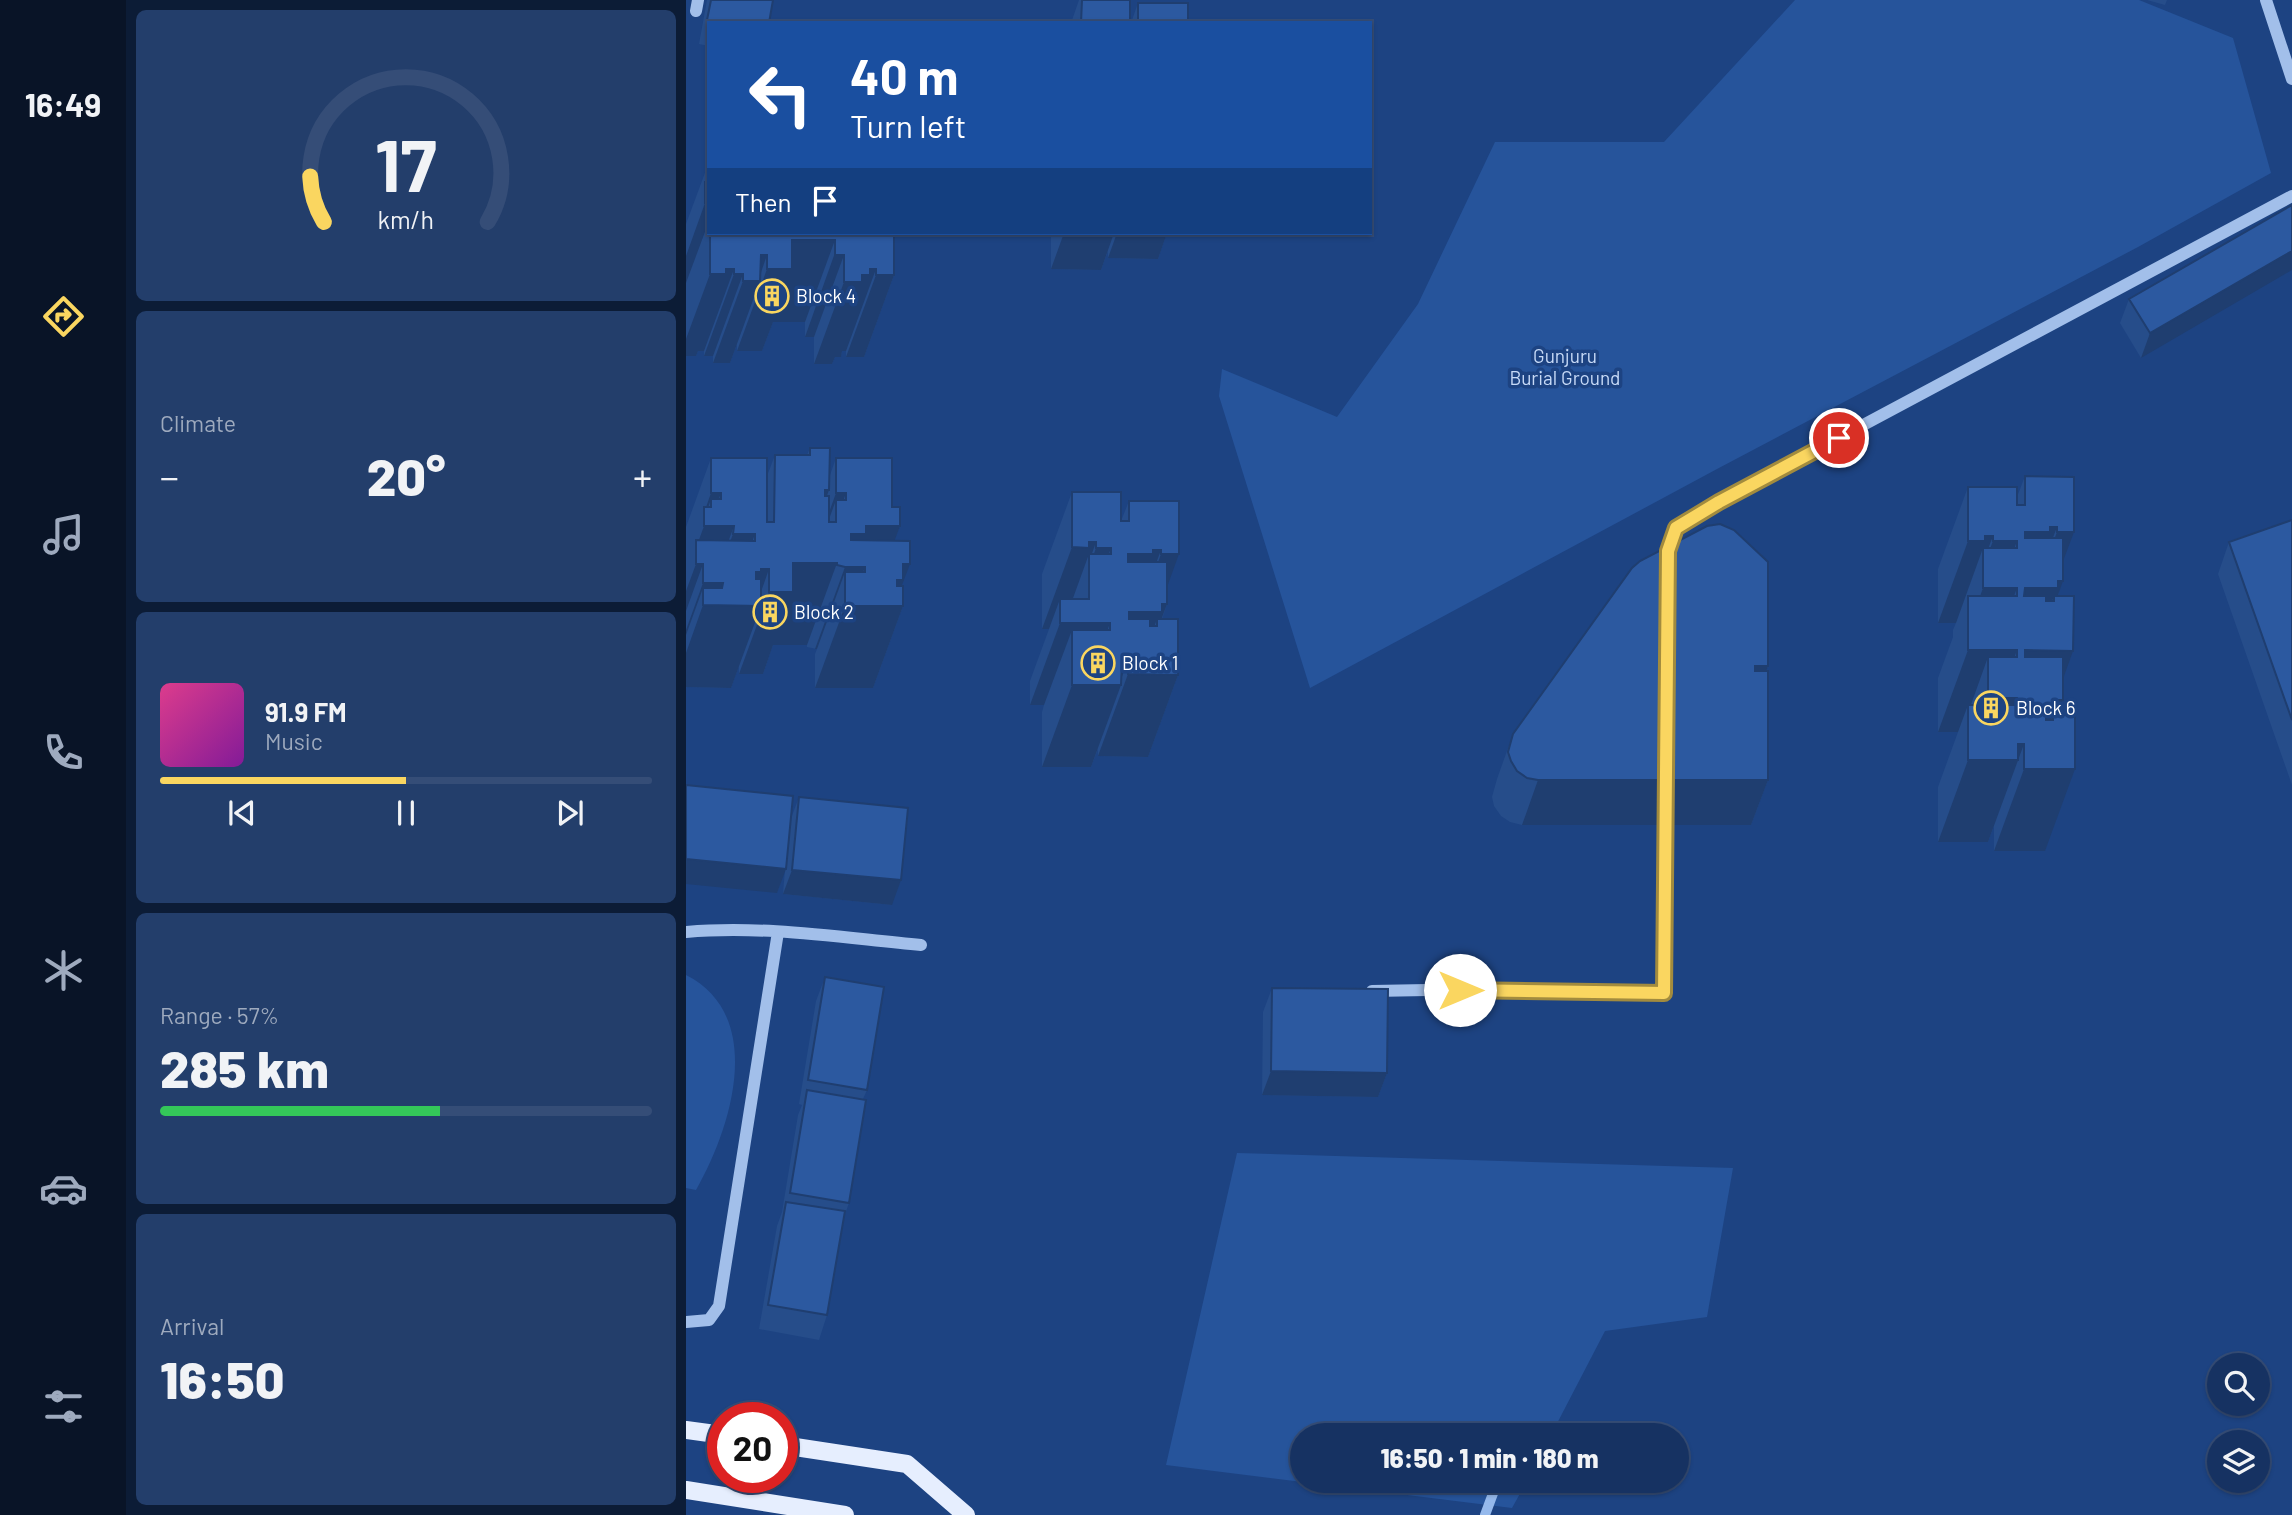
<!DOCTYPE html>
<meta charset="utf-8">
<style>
:root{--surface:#163262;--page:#233e6b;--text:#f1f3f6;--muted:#9eaabe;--line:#354d77;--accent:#fad660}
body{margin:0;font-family:Barlow,sans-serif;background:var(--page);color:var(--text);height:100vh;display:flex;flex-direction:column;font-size:26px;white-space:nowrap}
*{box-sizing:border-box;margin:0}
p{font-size:23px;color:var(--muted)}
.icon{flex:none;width:38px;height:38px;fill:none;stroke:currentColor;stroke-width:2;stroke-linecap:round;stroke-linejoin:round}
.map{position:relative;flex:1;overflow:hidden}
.panel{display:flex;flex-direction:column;gap:10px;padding:10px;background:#0c1c36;width:560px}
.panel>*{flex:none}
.guide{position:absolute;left:21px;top:21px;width:665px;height:214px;border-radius:0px;box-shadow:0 2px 5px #0004,0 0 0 2px var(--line);background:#1a4fa0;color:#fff;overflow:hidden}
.controls{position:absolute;left:1521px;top:1353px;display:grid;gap:14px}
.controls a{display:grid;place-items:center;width:63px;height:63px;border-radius:50%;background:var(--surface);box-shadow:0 2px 5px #0004,0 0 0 2px var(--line);font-size:35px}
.speed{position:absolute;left:21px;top:1402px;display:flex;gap:14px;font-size:35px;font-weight:700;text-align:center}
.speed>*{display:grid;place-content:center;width:91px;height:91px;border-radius:50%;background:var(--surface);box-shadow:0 2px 5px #0004,0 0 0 2px var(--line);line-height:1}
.speed .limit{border:10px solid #d22;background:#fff;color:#111}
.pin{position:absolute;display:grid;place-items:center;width:60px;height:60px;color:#fff;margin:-30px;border:4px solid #fff;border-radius:50%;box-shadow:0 2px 7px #0007}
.me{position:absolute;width:77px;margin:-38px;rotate:90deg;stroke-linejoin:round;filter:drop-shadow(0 0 5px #0008)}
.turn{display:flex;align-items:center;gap:24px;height:147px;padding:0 28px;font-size:32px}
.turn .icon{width:91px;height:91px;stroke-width:2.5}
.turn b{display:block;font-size:49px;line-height:60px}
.then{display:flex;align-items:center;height:66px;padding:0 28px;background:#0003;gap:14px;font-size:26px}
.big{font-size:52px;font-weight:800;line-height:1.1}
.panel .card{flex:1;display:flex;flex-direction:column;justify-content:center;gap:10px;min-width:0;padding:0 24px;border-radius:10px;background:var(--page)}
.panel .dial{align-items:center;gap:0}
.dial svg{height:182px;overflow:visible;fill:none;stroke:var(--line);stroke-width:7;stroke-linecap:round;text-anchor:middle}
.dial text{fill:var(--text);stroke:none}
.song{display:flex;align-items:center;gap:21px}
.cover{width:84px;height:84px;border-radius:10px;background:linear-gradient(135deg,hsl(330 70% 55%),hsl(290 70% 35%))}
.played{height:7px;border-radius:4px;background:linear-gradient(90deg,var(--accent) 50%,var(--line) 50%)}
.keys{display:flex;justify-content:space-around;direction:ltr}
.heat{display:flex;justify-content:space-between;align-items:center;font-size:38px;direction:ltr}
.charge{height:10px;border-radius:5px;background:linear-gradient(90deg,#34c759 57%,var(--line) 0)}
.trip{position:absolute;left:604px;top:1423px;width:399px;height:70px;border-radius:35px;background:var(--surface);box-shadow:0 2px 5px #0004,0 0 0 2px var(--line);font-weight:800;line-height:70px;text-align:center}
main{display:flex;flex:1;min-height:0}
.tabs{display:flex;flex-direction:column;width:126px;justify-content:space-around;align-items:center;background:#091427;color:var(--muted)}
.tabs .icon{width:49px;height:49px}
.tabs .active{color:var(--accent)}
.tabs b{font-size:32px;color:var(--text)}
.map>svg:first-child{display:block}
.green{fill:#26549b}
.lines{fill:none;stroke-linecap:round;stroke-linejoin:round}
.stream{stroke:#95b9ec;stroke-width:10}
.minor{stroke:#a2bfea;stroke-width:12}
.major{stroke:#e6eefe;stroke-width:18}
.wall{fill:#264d8a}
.shaded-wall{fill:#1f3e70;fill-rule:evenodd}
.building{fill:#2c59a0;stroke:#1f3e70;stroke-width:2}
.route-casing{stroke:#a28b3e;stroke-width:18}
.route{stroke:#fad660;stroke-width:12}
.labels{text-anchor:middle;stroke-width:7;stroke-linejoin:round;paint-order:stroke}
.poi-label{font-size:19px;fill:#fff;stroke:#1d4382;text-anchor:start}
.park-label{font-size:19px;fill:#c7daf7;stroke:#1d4382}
</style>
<main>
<nav class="tabs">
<b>16:49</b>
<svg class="icon active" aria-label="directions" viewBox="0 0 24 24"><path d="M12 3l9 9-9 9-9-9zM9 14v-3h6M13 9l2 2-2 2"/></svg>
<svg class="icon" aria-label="music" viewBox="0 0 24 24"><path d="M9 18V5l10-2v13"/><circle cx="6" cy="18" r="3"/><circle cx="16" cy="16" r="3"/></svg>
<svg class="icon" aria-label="phone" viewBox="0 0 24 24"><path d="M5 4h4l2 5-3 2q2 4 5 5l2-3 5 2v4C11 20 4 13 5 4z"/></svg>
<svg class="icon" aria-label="climate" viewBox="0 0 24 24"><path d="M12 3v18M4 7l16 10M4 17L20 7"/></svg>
<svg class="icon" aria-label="car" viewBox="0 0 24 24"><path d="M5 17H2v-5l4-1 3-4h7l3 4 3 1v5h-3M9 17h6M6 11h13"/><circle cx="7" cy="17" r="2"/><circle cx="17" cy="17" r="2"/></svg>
<svg class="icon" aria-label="filters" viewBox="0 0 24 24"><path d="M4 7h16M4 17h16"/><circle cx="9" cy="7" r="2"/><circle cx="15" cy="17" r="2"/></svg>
</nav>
<section class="panel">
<div class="card dial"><svg viewBox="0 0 100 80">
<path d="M14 69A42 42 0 1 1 86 69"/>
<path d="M14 69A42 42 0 0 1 8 49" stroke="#fad660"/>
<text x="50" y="56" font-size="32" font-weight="700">17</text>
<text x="50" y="72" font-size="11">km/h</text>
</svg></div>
<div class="card"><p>Climate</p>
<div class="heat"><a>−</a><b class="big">20°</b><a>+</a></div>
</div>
<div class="card">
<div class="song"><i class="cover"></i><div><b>91.9 FM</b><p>Music</p></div></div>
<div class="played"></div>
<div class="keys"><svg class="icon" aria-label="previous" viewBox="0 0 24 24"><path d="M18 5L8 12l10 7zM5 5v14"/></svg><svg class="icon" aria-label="pause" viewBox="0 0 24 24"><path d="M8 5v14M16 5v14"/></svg><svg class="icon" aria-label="next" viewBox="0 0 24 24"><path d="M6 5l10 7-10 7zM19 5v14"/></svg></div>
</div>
<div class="card"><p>Range · 57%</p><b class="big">285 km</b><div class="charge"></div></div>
<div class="card"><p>Arrival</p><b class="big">16:50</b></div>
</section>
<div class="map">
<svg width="1606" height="1515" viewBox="0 0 1606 1515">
<rect width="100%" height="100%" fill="#1d4382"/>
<path class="green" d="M1109,0H1453L1547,38L1585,173L1452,247L1031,469L624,688L533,396L536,369L651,417L732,304L809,142H978Z
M0,975C81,1016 45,1129 10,1190L0,1188Z
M551,1153L1047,1168L1021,1317L919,1331L865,1435H616V1480L841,1481L826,1508L480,1465Z"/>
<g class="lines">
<path class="stream" d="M799,1515L812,1480"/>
<path class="minor" d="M1580,0L1606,79
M10,11L12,0
M982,561V551L990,528L1033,502L1606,196
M0,932C78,925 157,938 235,945
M686,991L797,989L978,993L981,810
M0,1322L23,1320L33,1306L92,932"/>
<path class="major" d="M0,1430L37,1435
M96,1445L221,1464L280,1515
M0,1490L159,1515"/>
</g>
<path class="wall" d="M21,0H87L83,23H23V46L13,44Z
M393,0H444V23H385Z
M1461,0H1481L1479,5Z
M452,3L502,23H445Z
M23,162V233H208V275L178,357H160V351H156L155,357H149L146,364H128V337H119V322H87L76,351H51V344L44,363H27V356H18V351H12L10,356H0V224Z
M1606,205L1455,358L1434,323L1443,299Z
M365,233H481L472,259L422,258V251L415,270L365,269Z
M124,448L143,478L150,458L206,507L214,526L208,540L216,586L217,606L187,688H129V654L131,649L121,647V645H87L77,674H53V666L45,688L0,687V527L25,458L81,476L89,455H121Z
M1339,476L1388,477L1372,596L1377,679V700L1372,715L1359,851H1308V826L1302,842H1252V787L1272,732H1252V678L1267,637V630L1272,618L1270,623H1252V569L1282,487L1331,497Z
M386,492L435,521L443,501H493L481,586V604L476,619L492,675L462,757L412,756V749L405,767H356V712L358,705H344V681L363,629H356V574Z
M1606,520V785L1532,574L1543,542Z
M1082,666L1080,671L1082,780L1065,825H836L824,822L815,816L808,806L806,797L811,779L827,734Z
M113,797L206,905L97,894L99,869L91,893L104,821Z
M139,977L181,1090L177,1099L163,1203L157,1220L141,1315L133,1340L73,1329L91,1226L96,1212L112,1115L116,1105L113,1104L130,1001Z
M586,988L701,1073L692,1097L576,1095L577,1012Z"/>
<path class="shaded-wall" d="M19,203H23V221L0,283V256Z
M46,233L48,269L18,351H12L10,356H0V339L24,274Z
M156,233H202L189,269H190L160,351H156L155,357H149L146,364H128L158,282V255L128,337H119Z
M378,233H428L415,270L365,269Z
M431,233H481L472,259L422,258Z
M106,240H149L119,322H87L76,351H51L81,269Z
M1606,251V270L1455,358L1464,333Z
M75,255H81L72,281H74L44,363H27L57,281Z
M48,274H57L27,356H18Z
M190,275H208L178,357H160Z
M139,490H143L117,563H125L150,493H160L150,521V500L127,563H151L121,645H87L77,674H53L83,592L107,563Z
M25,493H35L23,526H48L27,583H29L47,534H69L43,605L70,572L75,569H83L70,606H75L45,688L0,687V653L17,605V588L0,635V630L17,583V564L0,611V591L10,564V548L25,507V499L18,520V513Z
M180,526H214L184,606L217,564H224L208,606H217L187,688H129L159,606V572L131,649H129L159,567L165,534ZM179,567V572L164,606Z
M1364,527H1371L1348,588H1350L1371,532H1388L1367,588L1372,581H1377L1352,650L1387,651L1367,707L1372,700H1377L1352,769H1389L1359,851H1308L1338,769V744L1302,842H1252L1282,760V754L1302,698V657L1282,713V705L1272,732H1252L1282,650V630L1297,588V567L1307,541H1331L1314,588L1339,532ZM1331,588V596L1308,650ZM1368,596V601L1348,650ZM1331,650V657L1314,698ZM1331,698V705L1308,760ZM1367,715V720L1347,769Z
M1299,536H1307L1297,562V548L1270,623H1252L1282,541Z
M403,542H410L403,562V554L378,623L403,599V568L410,548H425L397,623L442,554L467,550H475L452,612H454L475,554H493L472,612L476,604H481L455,674L492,675L462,757L412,756L442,674V660L433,685H435L405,767H356L386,685V630L358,705H344L374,623V599L363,629H356L386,547ZM471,619V626L451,674ZM424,623V630L402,685Z
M1069,666H1082L1066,711Z
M852,780H1082L1065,825H836Z
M0,859L100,869L91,893L0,884Z
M106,870L215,880L206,905L97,894Z
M585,1071L701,1073L692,1097L576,1095Z"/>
<path class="building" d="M25,0H87L83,23H38L21,20Z
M396,0H444V23H395Z
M452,3H502V23H452Z
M19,182H23V203H19Z
M1606,205V251L1464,333L1443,299Z
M24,233H208V275H190V269H184V275H176V282H158V255H149V240H106V269H81V255H75L74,281H57V274H48V269H40V274H24Z
M124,448H144L143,490H139V496H143V522H150V500H160V493H150V458H206V507H214V526H180V534H165V540L224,541V564H217V580H211V586H217V606H159V572H179V567H159L151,565V563H107V592H83V569H75V572H70V579H75V606L17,605V588H36L37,583H17V564H10V540L69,541V534H47L48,526H18V507H25V499H35V493H25V458H81V522H88L89,455H124Z
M1339,476L1388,477V532H1371V527H1364V532H1339V538H1377V581H1372V588H1339L1338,596H1360V601H1368V596H1388L1387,651L1339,650V657H1377V700H1372V707H1339V715H1360V720H1367V715H1389V769H1338V744H1332V760H1282V705H1331V698H1302V657H1331V650H1282V596H1331V588H1297V548H1331V541H1307V536H1299V541H1282V487H1331V505H1339Z
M386,492H435V521H443V501H493V554H475V550H467V554H442V562H481V604H476V612H443V619H464V626H471V619H492V675L442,674V660H436L435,685H386V630H424V623H374V599H403V554H425V548H410V542H403V548L386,547Z
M1606,520V720L1543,542Z
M1034,524L1048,530L1082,562V666H1069V671H1082V780H852L841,778L831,771L825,761L822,752L827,734L946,568L954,561L1021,526Z
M0,785L107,796L100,869L0,859Z
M113,797L222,808L215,880L106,870Z
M139,977L198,987L181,1090L122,1080Z
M586,988L702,989L701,1073L585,1071Z
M121,1090L180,1100L163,1203L104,1193Z
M100,1202L159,1211L141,1315L82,1305Z"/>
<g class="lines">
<defs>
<path id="route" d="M774,990L978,993L982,551L990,528L1033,502L1153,438"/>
</defs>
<use href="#route" class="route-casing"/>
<use href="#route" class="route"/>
</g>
<defs>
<symbol id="building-ring" viewBox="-11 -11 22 22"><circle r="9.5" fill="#1d4382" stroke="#fad660" stroke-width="1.5"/><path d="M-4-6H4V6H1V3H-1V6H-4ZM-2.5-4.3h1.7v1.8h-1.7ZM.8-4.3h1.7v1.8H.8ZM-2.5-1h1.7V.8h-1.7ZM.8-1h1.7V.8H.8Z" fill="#fad660"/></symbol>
</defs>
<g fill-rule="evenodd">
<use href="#building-ring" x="67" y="277" width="38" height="38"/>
<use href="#building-ring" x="65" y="593" width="38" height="38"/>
<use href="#building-ring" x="393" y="644" width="38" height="38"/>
<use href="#building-ring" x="1286" y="689" width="38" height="38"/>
</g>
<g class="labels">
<g class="poi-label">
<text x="110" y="303">Block 4</text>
<text x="108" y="619">Block 2</text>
<text x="436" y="670">Block 1</text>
<text x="1330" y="715">Block 6</text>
</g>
<g class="park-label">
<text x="879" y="363">Gunjuru<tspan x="879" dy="22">Burial Ground</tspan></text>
</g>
</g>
</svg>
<div class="controls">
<a><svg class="icon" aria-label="search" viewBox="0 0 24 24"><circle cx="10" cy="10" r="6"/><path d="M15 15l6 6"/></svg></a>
<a><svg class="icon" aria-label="layers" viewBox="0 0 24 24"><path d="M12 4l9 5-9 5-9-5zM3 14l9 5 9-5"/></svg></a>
</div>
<div class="speed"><div class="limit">20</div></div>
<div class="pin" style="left:1153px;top:438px;background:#d93025"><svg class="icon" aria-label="arrive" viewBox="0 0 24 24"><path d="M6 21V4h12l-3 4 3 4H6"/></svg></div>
<svg class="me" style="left:774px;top:990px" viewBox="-20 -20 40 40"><circle r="19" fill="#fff"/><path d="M0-13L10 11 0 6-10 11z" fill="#fad660"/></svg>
<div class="trip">16:50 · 1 min · 180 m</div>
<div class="guide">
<div class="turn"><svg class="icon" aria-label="left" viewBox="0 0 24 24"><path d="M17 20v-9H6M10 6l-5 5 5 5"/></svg><div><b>40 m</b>Turn left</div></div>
<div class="then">Then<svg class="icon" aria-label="arrive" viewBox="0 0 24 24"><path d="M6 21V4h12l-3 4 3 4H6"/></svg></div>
</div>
</div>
</main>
